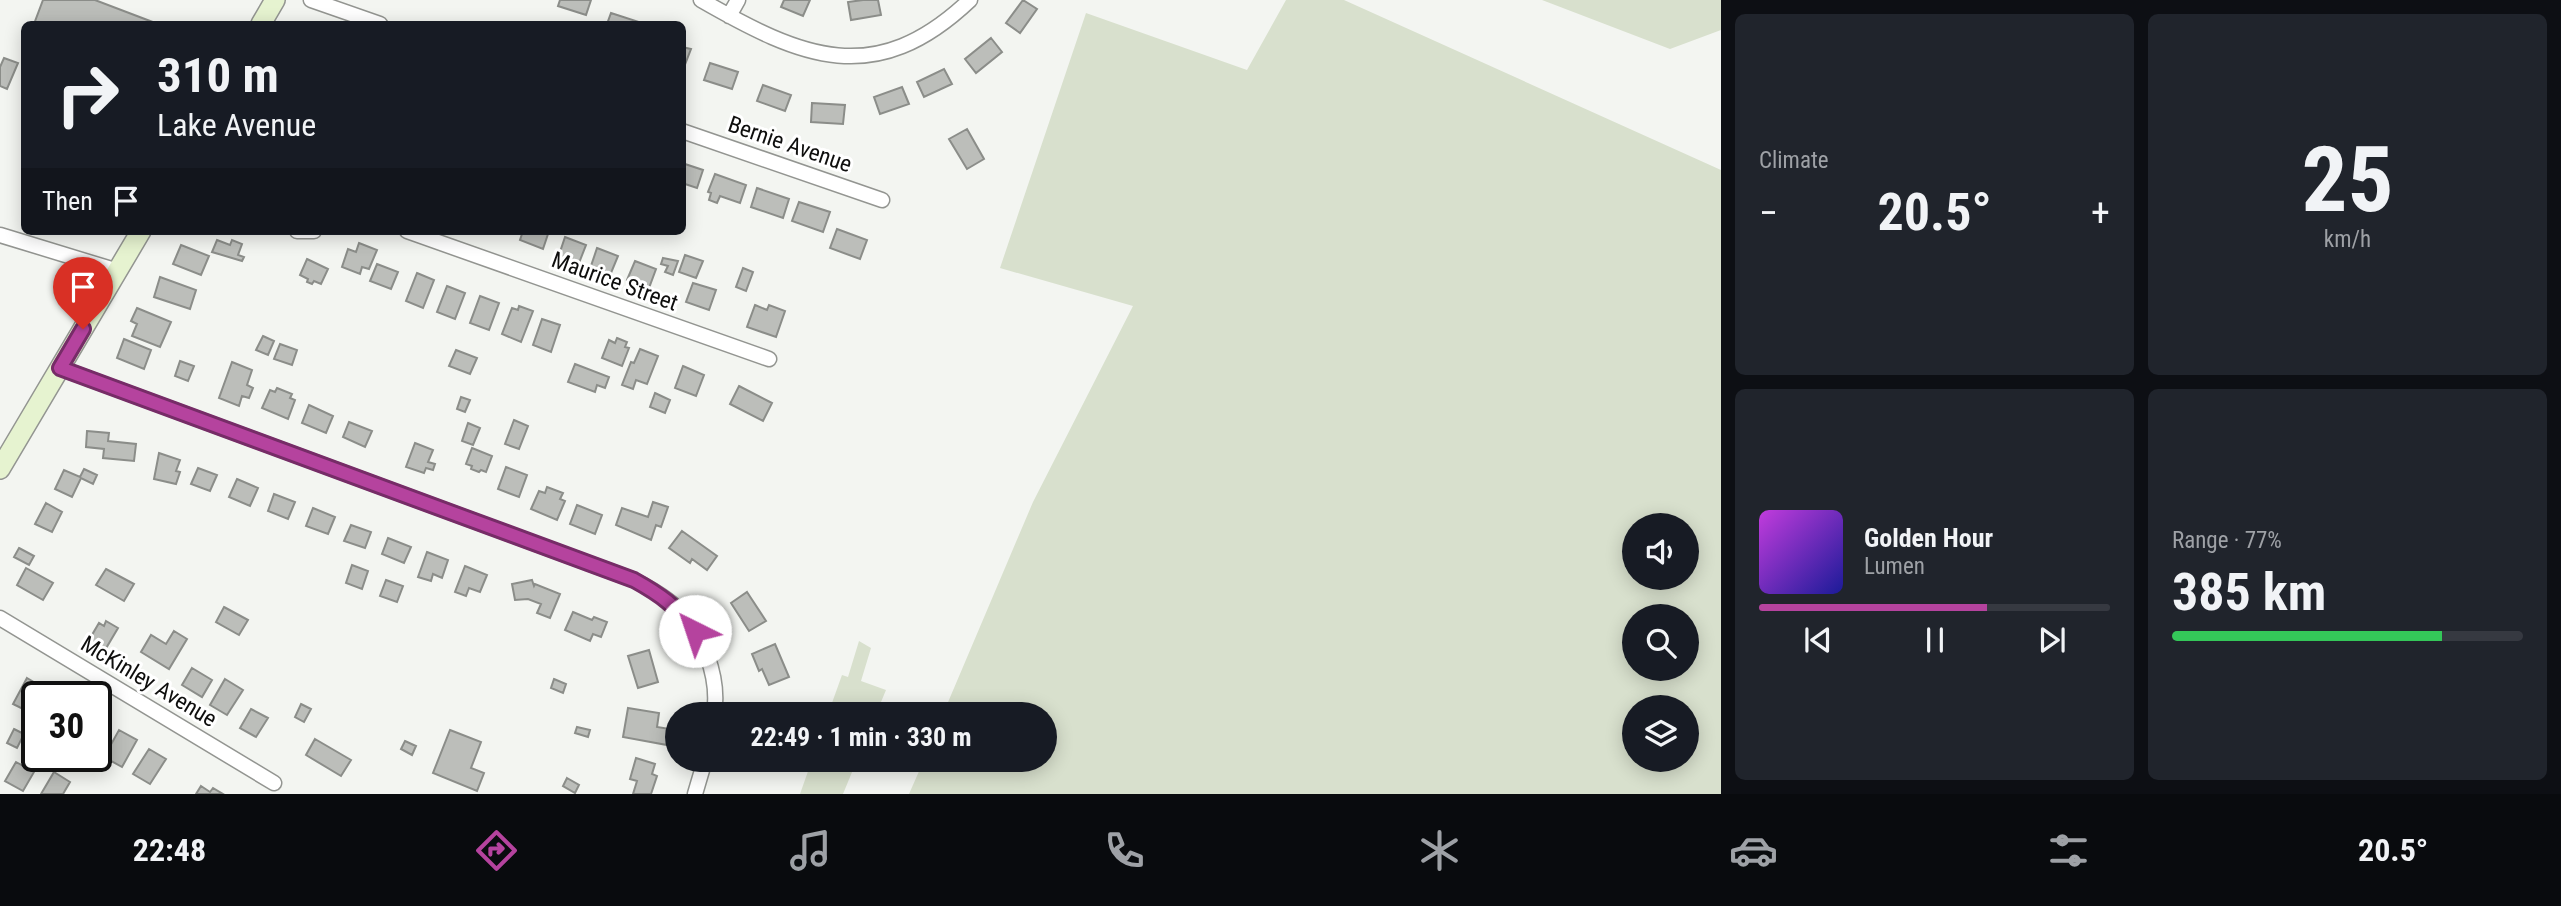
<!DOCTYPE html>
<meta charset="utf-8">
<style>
:root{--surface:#171b24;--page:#20242c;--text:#f1f3f6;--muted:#9ea1a6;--line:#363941;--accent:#b5439e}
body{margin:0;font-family:"Roboto Condensed",sans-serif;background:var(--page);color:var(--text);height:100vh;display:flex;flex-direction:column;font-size:26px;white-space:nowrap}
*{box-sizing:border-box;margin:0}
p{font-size:23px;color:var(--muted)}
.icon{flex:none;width:38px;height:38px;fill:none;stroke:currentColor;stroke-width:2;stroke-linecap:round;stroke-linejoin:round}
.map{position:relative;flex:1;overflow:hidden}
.sheet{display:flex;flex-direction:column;gap:14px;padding:14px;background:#0d0f14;width:840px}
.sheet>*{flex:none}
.top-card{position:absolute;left:21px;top:21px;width:665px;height:214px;border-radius:10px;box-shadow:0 4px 18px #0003;background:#171b24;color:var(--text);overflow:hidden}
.fabs{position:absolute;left:1622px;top:513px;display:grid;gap:14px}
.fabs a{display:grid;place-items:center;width:77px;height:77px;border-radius:50%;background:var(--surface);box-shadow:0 4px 18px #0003;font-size:35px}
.speed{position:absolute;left:21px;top:681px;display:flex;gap:14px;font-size:35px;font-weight:700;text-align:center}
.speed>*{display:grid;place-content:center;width:91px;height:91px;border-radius:50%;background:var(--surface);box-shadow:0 4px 18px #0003;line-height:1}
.speed .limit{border:4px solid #111;border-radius:10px;background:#fff;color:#111}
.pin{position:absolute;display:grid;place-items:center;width:60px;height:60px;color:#fff;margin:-72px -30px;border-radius:50% 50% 50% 0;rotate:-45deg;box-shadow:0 0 7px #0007}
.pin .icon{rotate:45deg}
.me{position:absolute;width:77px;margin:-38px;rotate:319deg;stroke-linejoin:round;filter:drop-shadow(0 0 5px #0008)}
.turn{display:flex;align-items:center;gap:24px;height:147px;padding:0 21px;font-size:32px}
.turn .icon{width:91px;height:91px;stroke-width:2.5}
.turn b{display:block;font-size:49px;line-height:60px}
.then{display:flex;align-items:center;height:66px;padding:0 21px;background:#0003;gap:14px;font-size:26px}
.big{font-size:52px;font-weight:700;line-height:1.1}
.sheet .card{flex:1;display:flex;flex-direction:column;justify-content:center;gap:10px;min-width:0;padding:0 24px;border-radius:10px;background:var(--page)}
.sheet .dial{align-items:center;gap:0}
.dial b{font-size:91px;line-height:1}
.song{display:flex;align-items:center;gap:21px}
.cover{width:84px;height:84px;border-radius:10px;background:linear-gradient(135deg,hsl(290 70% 55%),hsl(240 70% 35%))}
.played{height:7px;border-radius:4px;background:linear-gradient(90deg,var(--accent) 65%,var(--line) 65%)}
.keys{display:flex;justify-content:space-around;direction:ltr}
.heat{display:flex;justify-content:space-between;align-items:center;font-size:38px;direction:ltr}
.charge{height:10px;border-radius:5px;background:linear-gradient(90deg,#34c759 77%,var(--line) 0)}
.sheet .tiles{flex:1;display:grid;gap:14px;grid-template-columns:repeat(2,1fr)}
.trip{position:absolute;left:665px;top:702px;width:392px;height:70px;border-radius:35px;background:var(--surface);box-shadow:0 4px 18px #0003;font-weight:700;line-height:70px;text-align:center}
.tab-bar{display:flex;height:112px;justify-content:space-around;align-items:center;background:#090b0e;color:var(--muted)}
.tab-bar .icon{width:49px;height:49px}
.tab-bar .selected{color:var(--accent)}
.tab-bar b{font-size:32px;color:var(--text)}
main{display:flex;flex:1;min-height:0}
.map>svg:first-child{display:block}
.green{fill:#d8e0cd;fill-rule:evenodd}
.building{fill:#bcbeba;stroke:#8b8d89;stroke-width:2}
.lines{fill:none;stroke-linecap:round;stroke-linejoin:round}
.street-casing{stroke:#939591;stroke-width:17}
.secondary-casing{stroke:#939591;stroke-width:22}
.street{stroke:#fff;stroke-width:14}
.secondary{stroke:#e6f3d0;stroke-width:19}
.route-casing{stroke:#762c67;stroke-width:18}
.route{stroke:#b5439e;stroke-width:12}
.labels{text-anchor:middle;stroke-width:6;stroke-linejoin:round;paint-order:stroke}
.street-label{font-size:23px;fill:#0e0e0d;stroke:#fff}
</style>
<main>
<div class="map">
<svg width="1721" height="794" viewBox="0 0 1721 794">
<rect width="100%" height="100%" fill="#f3f5f1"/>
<path class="green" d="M1286,0H1344L1721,170V794H909L924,760H1045V714H943L1033,502L1133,306L1000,268L1086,13L1247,70ZM1687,525V578H1634V525ZM1687,616V668H1634V616ZM1687,707V760H1634V707Z
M1542,0H1721V30L1670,49Z
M859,641L871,648L861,681L886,690L876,714H828L842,675L848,677Z
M812,760H857L843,794H800Z"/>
<path class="building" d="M43,0H95L158,24H34Z
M560,0H591L586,15L558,6Z
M784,0H810L803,16L781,7Z
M863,0H878L881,15L851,20L848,2Z
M1023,0L1037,9L1020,33L1006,23Z
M611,13L639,22L638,24H607Z
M991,38L1002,52L976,73L965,59Z
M682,47L691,49L684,67L682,66Z
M4,58L18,63L7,89L0,86V67Z
M710,63L738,72L732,89L704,80Z
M944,69L952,84L924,97L917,82Z
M763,85L791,95L785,111L757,101Z
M902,87L909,104L880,114L874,97Z
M812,103L845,105L843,124L811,122Z
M967,129L984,159L967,169L949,139Z
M682,163L703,170L697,188L682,183Z
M715,174L746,185L740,203L720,196L717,203L709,200L711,193L708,192Z
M757,188L789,199L783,218L751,207Z
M799,202L830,212L823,232L792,221Z
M837,229L867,240L860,259L830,248Z
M523,231H549L543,249L520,240Z
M565,237L586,245L579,263L559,255Z
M217,240L230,245L232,240L242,244L238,255L244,257L242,261L212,252Z
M359,243L377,250L369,269L362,267L360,274L342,267L348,249L356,252Z
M181,245L209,256L201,275L173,264Z
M597,248L618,256L611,273L591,266Z
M685,255L703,261L696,278L679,272Z
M663,258L678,261L673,275L665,272L668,266L661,264Z
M307,259L328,269L321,284L314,281L312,284L307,282L308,279L300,275Z
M635,261L656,269L649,288L627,280Z
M377,264L398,272L391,289L370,281Z
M743,268L753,272L746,291L736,287Z
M417,273L434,280L423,308L406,301Z
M160,277L196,290L190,309L154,297Z
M693,283L716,290L709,310L686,302Z
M447,286L465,293L455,319L437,312Z
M480,296L499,303L489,330L470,323Z
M755,305L767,310L769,305L785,311L776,337L747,327Z
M519,306L533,311L521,342L502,334L512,308L518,310Z
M137,308L171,322L160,347L132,336L137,324L131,321Z
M542,319L560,325L551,352L533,345Z
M263,336L274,341L268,355L256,350Z
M617,338L627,342L625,347L629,348L622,366L602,358L609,340L615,343Z
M124,339L151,350L144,369L117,358Z
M280,344L297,350L292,365L274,359Z
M640,349L658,356L647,384L636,380L633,389L622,385L631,362L634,363Z
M456,350L477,358L470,374L449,366Z
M180,361L194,366L188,381L175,376Z
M232,362L252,370L247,385L253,388L249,398L242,396L239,406L219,398Z
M575,364L609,377L605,388L597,385L595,392L568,382Z
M683,366L704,375L696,396L675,388Z
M739,386L772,403L763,421L730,404Z
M277,388L292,394L290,398L295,400L288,419L262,408L270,390L275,392Z
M655,393L670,400L665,413L650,407Z
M461,397L470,400L465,412L457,409Z
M309,405L333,416L326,433L302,423Z
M514,420L528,426L519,449L505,444Z
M349,422L372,431L365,447L343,437Z
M468,423L480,428L473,445L462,441Z
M87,431L109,433L108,441L136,444L134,461L103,458L104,449L86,447Z
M415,443L433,450L428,462L435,464L433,470L426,468L424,473L406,467Z
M472,448L492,456L486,472L481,470L479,472L471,469L472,466L466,464Z
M159,453L180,460L176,471L180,472L176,484L154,479Z
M506,467L527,475L519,497L498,489Z
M198,468L217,475L210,491L191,484Z
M84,469L97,475L93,484L81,478L72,497L55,489L64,470L80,477Z
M237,479L258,488L250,506L229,497Z
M547,487L563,493L560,499L565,501L557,520L531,509L539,491L545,493Z
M274,494L295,502L288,519L268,511Z
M653,502L668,507L661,527L656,525L651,540L616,525L622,508L648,517Z
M46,503L62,512L52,532L35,524Z
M577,505L602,515L595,534L570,524Z
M313,508L335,517L328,534L306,526Z
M351,525L371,532L365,548L344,541Z
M682,531L717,556L707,570L692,559L690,563L669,548Z
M388,538L411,547L404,563L382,554Z
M19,548L34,556L29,565L14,557Z
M427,552L448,560L442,578L433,574L431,581L418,577Z
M352,565L368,571L362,589L346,583Z
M465,566L487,575L480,592L469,588L466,596L455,592Z
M26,568L53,583L43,600L17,585Z
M106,569L134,584L124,601L96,585Z
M386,580L403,586L397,602L380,596Z
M532,580L534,586L535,584L560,594L550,618L537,613L541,604L528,599L515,600L512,584Z
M747,592L766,621L749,631L731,603Z
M224,607L248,620L239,635L216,622Z
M573,612L592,620L594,617L607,622L601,637L593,634L590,641L565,630Z
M106,621L118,628L105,650L89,640L99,623L104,626Z
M174,631L187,639L169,669L141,652L151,635L166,644Z
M775,644L789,677L769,685L762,669L759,671L752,654Z
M649,650L658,682L638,688L628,656Z
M192,668L212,680L202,697L182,685Z
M27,678L44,688L39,696H37L36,703L31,700L25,710L13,704Z
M225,679L243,690L227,715L210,705Z
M554,679L566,684L563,693L551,688Z
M301,704L311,709L304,722L295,717Z
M628,708L659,713L657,727L670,729L667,745L623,737Z
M251,709L268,718L256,737L240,728Z
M96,716L107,723L96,742Z
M577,727L590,730L588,737L575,733Z
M14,729L24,734L17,748L7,743Z
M119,730L137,740L122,767L104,757Z
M450,730L481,742L471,768L484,773L477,791L433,773Z
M315,739L351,760L341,776L306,755Z
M405,741L416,746L412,755L401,749Z
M149,749L166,759L150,784L133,774Z
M636,758L655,764L652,774L657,776L651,794H633L637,781L630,779Z
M16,762L34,772L23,791L5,781Z
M54,772L70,782L63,794H41Z
M567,778L579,785L575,793L563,786Z
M201,786L210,792L213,788L223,794H196Z"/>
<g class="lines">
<defs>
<path id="street" d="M311,0L380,24
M701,0C802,58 875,90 970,0
M729,16L738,0
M682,131L882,200
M297,231H314
M407,231L769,359
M0,235L118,271
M60,368L634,580C649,588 664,596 676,607C703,633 720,677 714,714
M0,618L274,783
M695,794L705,760"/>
<path id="secondary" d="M261,24L275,0
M0,469L141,231"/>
</defs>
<use href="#street" class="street-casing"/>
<use href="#secondary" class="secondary-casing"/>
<use href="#street" class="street"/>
<use href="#secondary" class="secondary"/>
</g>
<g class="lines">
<defs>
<path id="route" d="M83,329L60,368L634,580C661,595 676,606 695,631"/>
</defs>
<use href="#route" class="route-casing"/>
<use href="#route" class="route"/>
</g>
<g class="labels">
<g class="street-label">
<text transform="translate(790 144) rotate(19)" y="8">Bernie Avenue</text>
<text transform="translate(615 281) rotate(20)" y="8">Maurice Street</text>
<text transform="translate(149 681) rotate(31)" y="8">McKinley Avenue</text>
</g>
</g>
</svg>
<div class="fabs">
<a><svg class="icon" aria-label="sound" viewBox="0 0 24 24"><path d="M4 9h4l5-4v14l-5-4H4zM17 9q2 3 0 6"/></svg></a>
<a><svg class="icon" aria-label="search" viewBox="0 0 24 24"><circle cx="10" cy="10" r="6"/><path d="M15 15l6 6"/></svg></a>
<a><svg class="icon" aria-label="layers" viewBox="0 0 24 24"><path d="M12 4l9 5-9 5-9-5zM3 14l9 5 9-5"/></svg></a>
</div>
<div class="speed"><div class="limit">30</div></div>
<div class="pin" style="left:83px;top:329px;background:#d93025"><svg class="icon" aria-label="arrive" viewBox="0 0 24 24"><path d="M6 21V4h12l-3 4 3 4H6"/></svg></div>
<svg class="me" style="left:695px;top:631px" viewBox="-20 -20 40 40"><circle r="19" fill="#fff"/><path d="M0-13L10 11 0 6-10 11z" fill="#b5439e"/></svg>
<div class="trip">22:49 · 1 min · 330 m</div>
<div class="top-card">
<div class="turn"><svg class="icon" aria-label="right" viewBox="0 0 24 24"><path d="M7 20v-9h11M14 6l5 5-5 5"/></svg><div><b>310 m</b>Lake Avenue</div></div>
<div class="then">Then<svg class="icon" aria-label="arrive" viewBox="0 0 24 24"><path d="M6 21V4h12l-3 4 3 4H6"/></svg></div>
</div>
</div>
<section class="sheet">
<div class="tiles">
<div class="card"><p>Climate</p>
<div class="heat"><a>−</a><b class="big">20.5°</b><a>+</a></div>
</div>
<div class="card dial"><b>25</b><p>km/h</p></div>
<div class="card">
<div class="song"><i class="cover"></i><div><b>Golden Hour</b><p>Lumen</p></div></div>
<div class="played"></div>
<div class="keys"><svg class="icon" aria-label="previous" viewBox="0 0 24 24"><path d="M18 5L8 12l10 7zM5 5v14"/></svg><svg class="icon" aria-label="pause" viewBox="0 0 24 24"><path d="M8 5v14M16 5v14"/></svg><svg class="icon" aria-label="next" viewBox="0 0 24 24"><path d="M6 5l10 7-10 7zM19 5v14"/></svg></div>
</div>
<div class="card"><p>Range · 77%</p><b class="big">385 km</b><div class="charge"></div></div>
</div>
</section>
</main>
<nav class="tab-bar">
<b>22:48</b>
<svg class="icon selected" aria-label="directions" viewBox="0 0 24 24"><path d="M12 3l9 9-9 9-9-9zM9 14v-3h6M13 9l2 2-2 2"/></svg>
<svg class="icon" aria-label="music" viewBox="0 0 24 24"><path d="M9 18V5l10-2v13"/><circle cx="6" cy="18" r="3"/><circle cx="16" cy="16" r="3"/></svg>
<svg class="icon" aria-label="phone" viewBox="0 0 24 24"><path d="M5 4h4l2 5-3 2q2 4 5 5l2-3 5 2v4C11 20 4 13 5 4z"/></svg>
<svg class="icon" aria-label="climate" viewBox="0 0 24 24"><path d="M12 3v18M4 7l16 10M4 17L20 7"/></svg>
<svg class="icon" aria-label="car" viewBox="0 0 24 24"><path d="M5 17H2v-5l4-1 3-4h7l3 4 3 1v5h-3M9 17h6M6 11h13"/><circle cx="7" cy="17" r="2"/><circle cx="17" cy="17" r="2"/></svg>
<svg class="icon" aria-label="filters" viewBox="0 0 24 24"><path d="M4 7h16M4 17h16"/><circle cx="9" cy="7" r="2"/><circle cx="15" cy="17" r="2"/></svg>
<b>20.5°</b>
</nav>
